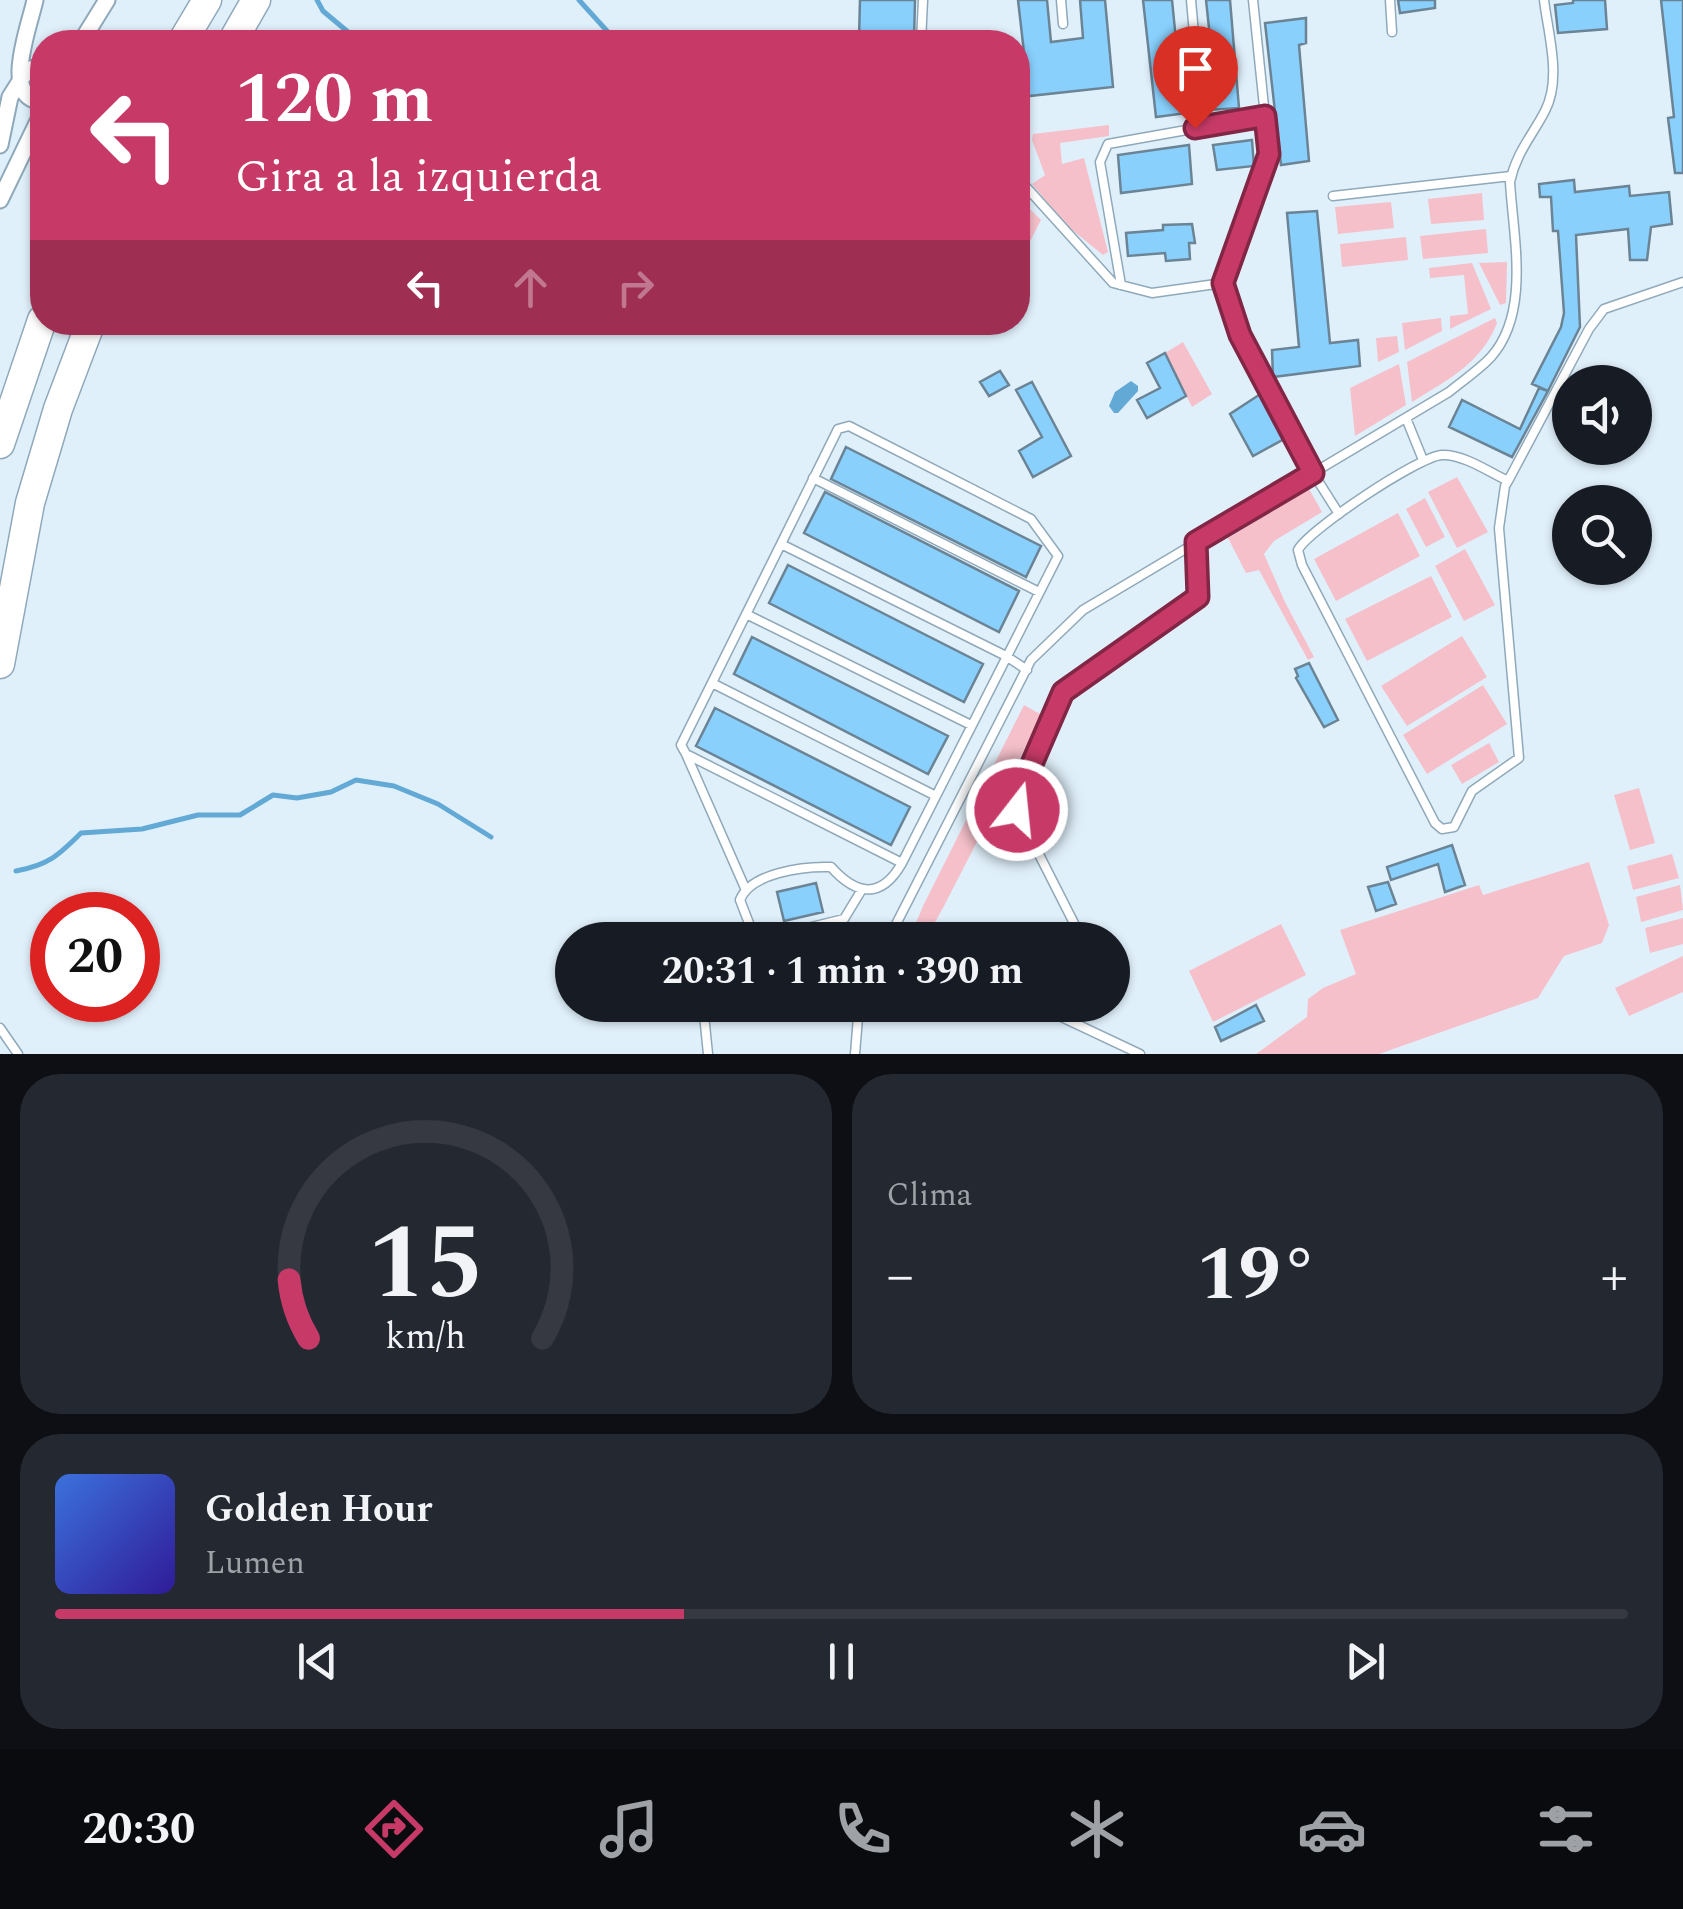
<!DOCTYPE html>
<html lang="es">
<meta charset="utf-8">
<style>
:root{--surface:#171b24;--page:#242831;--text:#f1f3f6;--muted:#9ea1a6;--line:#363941;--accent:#c73a68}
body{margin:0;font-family:Spectral,serif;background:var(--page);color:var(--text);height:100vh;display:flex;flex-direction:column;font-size:38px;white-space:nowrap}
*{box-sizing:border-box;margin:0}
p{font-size:32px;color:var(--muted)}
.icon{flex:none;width:55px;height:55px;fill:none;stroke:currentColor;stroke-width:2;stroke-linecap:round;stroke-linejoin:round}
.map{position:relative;height:1054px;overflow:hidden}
.drawer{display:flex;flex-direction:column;gap:20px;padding:20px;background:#0d0f14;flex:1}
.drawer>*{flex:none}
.hud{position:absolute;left:30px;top:30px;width:1000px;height:305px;border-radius:40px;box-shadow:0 2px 8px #0004;background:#c73a68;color:#fff;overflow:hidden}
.tools{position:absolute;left:1552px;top:365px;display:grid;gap:20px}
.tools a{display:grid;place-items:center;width:100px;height:100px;border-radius:50%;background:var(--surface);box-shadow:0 2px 8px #0004;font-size:50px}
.speed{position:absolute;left:30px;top:892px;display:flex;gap:20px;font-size:50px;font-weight:700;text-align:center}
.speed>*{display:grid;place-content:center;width:130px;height:130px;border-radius:50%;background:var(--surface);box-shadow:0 2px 8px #0004;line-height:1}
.speed .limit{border:15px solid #d22;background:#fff;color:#111}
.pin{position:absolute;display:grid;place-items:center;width:85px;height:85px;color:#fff;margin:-102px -42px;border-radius:50% 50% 50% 0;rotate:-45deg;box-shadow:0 0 10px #0007}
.pin .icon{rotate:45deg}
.me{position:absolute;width:110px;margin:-55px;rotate:16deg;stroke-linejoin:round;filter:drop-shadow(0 0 8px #0008)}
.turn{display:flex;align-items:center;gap:35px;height:210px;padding:0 40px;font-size:45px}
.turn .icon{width:130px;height:130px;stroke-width:2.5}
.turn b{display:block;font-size:70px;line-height:85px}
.lanes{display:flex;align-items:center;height:95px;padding:0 40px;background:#0003;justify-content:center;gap:50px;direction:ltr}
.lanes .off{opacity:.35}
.big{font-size:75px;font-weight:700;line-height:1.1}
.drawer .card{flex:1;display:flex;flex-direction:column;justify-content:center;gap:15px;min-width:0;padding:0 35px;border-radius:40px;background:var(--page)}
.drawer .dial{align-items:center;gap:0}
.dial svg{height:260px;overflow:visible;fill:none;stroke:var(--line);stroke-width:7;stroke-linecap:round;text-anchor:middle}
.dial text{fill:var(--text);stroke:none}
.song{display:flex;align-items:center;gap:30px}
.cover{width:120px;height:120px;border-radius:15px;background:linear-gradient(135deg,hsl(220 70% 55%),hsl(250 70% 35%))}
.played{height:10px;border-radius:5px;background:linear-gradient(90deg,var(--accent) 40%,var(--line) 40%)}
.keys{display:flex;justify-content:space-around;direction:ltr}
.heat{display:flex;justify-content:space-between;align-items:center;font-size:55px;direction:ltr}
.drawer .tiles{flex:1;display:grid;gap:20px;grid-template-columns:1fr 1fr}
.card:last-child{grid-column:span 2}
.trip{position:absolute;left:555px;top:922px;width:575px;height:100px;border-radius:50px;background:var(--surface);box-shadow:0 2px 8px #0004;font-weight:700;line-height:100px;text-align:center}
.tabs{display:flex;height:160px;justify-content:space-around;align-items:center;background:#090b0e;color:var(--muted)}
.tabs .icon{width:70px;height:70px}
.tabs .on{color:var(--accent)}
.tabs b{font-size:45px;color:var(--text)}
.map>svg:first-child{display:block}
.green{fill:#f5c0ca}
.water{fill:#63a9d5}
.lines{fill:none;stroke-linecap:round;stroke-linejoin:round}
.stream{stroke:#63a9d5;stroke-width:5}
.building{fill:#89d0fd;stroke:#6b8495;stroke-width:2.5}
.service-casing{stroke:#8fa9ba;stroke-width:11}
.minor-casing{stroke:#8fa9ba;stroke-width:19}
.motorway-casing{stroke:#8fa9ba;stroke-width:31}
.service{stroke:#fff;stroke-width:8}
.minor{stroke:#fff;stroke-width:15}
.motorway{stroke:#fff;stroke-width:28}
.route-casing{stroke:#812644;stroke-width:25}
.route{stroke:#c73a68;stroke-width:18}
</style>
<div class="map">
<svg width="1683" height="1054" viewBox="0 0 1683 1054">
<rect width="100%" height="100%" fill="#e0f0fb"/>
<path class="green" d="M1109,125V136L1060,143L1062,164L1084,158L1108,252L1103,255L1065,224L1032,184L1045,175L1032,140L1033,134Z
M1482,193L1484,220L1431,224L1428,199Z
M1018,197L1041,220L1018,265Z
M1391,202L1394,228L1338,234L1335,207Z
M1486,229L1488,253L1423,259L1420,236Z
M1406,237L1408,260L1342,267L1340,244Z
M1507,262L1506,303L1500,305L1479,263Z
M1472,263L1491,309L1450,329V316L1468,314L1464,275L1430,278L1429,268Z
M1441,318L1442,331L1405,350L1402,323Z
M1495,318L1497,323C1481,364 1447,380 1412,402L1407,362Z
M1397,336L1399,352L1378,362L1376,338Z
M1183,342L1212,394L1192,407L1165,353Z
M1399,364L1406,405L1355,436L1350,388Z
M1457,477L1488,532L1457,548L1428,492Z
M1309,489L1322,512L1274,541L1264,554L1285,602L1314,657L1308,660L1259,570L1246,573L1228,538Z
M1425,498L1445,537L1426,547L1406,509Z
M1398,513L1420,556L1336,601L1314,559Z
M1465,549L1495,605L1464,621L1435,566Z
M1431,576L1452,617L1367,661L1345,619Z
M1462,636L1487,677L1407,726L1381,686Z
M1483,685L1507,724L1427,774L1403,735Z
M1024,705L1042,715L944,906L928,935L925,936L915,925L924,904Z
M1489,743L1499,762L1462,784L1451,765Z
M1639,788L1655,843L1630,850L1614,795Z
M1672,854L1679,878L1633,890L1627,866Z
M1589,862L1609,925L1602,943L1564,956L1538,998L1379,1054H1256L1307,1017L1308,999L1323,988L1356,974L1340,930L1479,885L1483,895Z
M1680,885L1683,910L1641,922L1636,897Z
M1683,918V944L1650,953L1645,928Z
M1281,924L1306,975L1213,1022L1189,971Z
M1683,956V992L1629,1016L1615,988Z"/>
<path class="water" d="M1131,381L1138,386V391L1118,413H1114L1109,406L1115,392Z"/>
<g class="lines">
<path class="stream" d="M317,0L323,11L360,42
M579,0L617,42
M16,871C48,865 58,856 81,833L142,829L198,815H240L273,795L297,798L331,792L356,780L394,786L438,804L491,837"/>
</g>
<path class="building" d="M860,0H915L914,40L859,38Z
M1018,0H1047L1051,42L1083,38L1080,0H1105L1113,87L1029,96Z
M1143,0H1172L1178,60H1182L1187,113L1156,117Z
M1206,0H1230L1239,108L1208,110L1200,57L1212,56Z
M1398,0H1435V8L1400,13Z
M1573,0H1605L1607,29L1558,33L1555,5L1573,3Z
M1661,0H1683V173H1675L1668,118L1674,117Z
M1306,18V43L1299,45L1309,161L1281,165L1265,23Z
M1252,140L1254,166L1217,170L1213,145Z
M1189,145L1192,184L1121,193L1118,155Z
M1574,180L1575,192L1629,186L1630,196L1669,192L1672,224L1651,227L1647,260H1630L1628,229L1576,235L1580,327L1548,391L1532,384L1561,327L1564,313L1558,231H1553L1551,197H1540L1539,184Z
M1317,211L1330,343L1358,340L1360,366L1273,377L1272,350L1299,347L1287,213Z
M1192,224L1195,243H1189L1190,259L1166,261L1165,253L1128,256L1126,233L1163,230V225Z
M1165,353L1186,396L1147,418L1137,400L1160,388L1147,363Z
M1000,371L1009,385L989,396L980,382Z
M1032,382L1071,456L1033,477L1019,451L1042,437L1016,390Z
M1539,388L1548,391L1512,457L1449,427L1462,400L1520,429Z
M1262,393L1286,438L1253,456L1230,414Z
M846,447L1041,546L1026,577L831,479Z
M825,492L1019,591L999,632L804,533Z
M788,565L983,664L964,702L769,603Z
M752,637L948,736L928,774L734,674Z
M1309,663L1338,720L1324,727L1296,678L1298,676L1295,669Z
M715,708L910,807L891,845L696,746Z
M1452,845L1465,885L1445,892L1438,864L1391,880L1387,867Z
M1388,882L1396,904L1376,911L1368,887Z
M816,883L823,912L784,921L777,892Z
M1256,1005L1264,1021L1221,1041L1215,1027Z"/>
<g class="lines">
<defs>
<path id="service" d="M1061,0L1063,24
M1191,0L1195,45
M1253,0L1269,155L1223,283L1240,335L1313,473L1339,514
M1390,0L1392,32
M921,42L923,0
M1018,178L1113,283L1152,293L1223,283
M1333,196L1511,176
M1121,285L1100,162L1108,144L1265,116
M1406,418L1423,460
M813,478L1039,592
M1508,481C1489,472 1463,454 1442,455C1419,456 1307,531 1298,550L1302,565L1435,823L1442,829L1454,827L1472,791L1519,758L1499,528L1505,486L1508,481L1589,329L1604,309L1683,282
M781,544L838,429L849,426L1031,519L1058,556L902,863L686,754L681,745L781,544L1006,656L1027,670
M746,614L971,725
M712,683L936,796
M686,754L745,888
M861,891L844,919L763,939L752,931L740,900C750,873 804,866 831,867C856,895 881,900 902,863
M888,940L1031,660L1083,610L1449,392C1462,381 1479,370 1491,357C1531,312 1513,236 1510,182C1516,153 1532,136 1545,111C1562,79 1548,33 1544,0
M1076,940L1081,937L1017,811L1018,797L1063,692L1198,597L1196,542
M703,1005L708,1054
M1036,1005L1140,1054
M0,1028L18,1054
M855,1054L859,1005"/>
<path id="minor" d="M35,0C30,25 0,100 42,101
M81,42L107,0
M0,145L10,97L27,70L42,66
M0,200L42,113"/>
<path id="motorway" d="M182,42L207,0
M232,42L256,0
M0,444L42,320
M0,664L30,503L58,409L91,322"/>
</defs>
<use href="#service" class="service-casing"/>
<use href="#minor" class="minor-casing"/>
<use href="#motorway" class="motorway-casing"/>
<use href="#service" class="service"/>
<use href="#minor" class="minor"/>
<use href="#motorway" class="motorway"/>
</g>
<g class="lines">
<defs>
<path id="route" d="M1017,810L1018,796L1063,692L1198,597L1196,542L1313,473L1240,335L1223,283L1269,154L1265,116L1195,128"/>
</defs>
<use href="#route" class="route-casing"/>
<use href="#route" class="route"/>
</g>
</svg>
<div class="tools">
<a><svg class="icon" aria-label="sound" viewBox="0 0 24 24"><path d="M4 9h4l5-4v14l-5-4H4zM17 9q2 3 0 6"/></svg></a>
<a><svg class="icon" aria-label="search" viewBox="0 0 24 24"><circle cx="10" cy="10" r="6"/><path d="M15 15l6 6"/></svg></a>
</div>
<div class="speed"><div class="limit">20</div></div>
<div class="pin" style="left:1195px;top:128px;background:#d93025"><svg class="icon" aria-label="arrive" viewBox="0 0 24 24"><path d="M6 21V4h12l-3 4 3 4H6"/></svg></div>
<svg class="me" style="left:1017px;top:810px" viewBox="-20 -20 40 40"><circle r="17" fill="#c73a68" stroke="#fff" stroke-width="3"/><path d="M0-11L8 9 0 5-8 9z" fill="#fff"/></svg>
<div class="trip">20:31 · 1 min · 390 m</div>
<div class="hud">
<div class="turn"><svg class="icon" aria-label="left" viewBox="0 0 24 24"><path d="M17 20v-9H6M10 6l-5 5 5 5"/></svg><div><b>120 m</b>Gira a la izquierda</div></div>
<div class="lanes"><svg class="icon" aria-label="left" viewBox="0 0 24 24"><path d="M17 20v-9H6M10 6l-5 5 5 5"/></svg><svg class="icon off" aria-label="ahead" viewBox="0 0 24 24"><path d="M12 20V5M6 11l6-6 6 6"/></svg><svg class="icon off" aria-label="right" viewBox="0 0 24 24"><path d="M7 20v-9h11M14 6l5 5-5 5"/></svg></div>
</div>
</div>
<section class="drawer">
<div class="tiles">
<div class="card dial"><svg viewBox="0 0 100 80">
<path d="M14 69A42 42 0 1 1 86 69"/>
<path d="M14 69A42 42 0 0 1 8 51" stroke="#c73a68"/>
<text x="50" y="56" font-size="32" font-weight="700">15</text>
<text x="50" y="72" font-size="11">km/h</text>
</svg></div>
<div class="card"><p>Clima</p>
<div class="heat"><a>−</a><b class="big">19°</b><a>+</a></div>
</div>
<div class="card">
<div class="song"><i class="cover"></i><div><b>Golden Hour</b><p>Lumen</p></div></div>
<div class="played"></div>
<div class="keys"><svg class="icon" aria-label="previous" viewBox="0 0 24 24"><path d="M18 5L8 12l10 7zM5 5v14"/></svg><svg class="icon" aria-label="pause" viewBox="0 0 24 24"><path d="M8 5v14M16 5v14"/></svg><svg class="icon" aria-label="next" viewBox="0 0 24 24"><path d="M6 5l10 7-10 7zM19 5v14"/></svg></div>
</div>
</div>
</section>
<nav class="tabs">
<b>20:30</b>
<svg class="icon on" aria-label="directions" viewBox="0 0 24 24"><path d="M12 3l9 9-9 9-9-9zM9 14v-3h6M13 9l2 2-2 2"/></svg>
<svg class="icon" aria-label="music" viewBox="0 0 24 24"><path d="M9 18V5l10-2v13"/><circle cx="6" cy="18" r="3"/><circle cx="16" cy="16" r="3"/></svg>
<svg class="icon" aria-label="phone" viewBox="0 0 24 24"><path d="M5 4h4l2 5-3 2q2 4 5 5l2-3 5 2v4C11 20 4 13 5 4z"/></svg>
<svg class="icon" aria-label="climate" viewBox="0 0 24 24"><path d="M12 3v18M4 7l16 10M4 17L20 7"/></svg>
<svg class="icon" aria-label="car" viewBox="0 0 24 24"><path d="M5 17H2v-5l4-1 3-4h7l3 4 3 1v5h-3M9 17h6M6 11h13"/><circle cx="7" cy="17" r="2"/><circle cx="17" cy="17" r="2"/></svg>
<svg class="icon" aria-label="filters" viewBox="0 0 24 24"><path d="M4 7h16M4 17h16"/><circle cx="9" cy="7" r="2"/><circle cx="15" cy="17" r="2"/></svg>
</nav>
